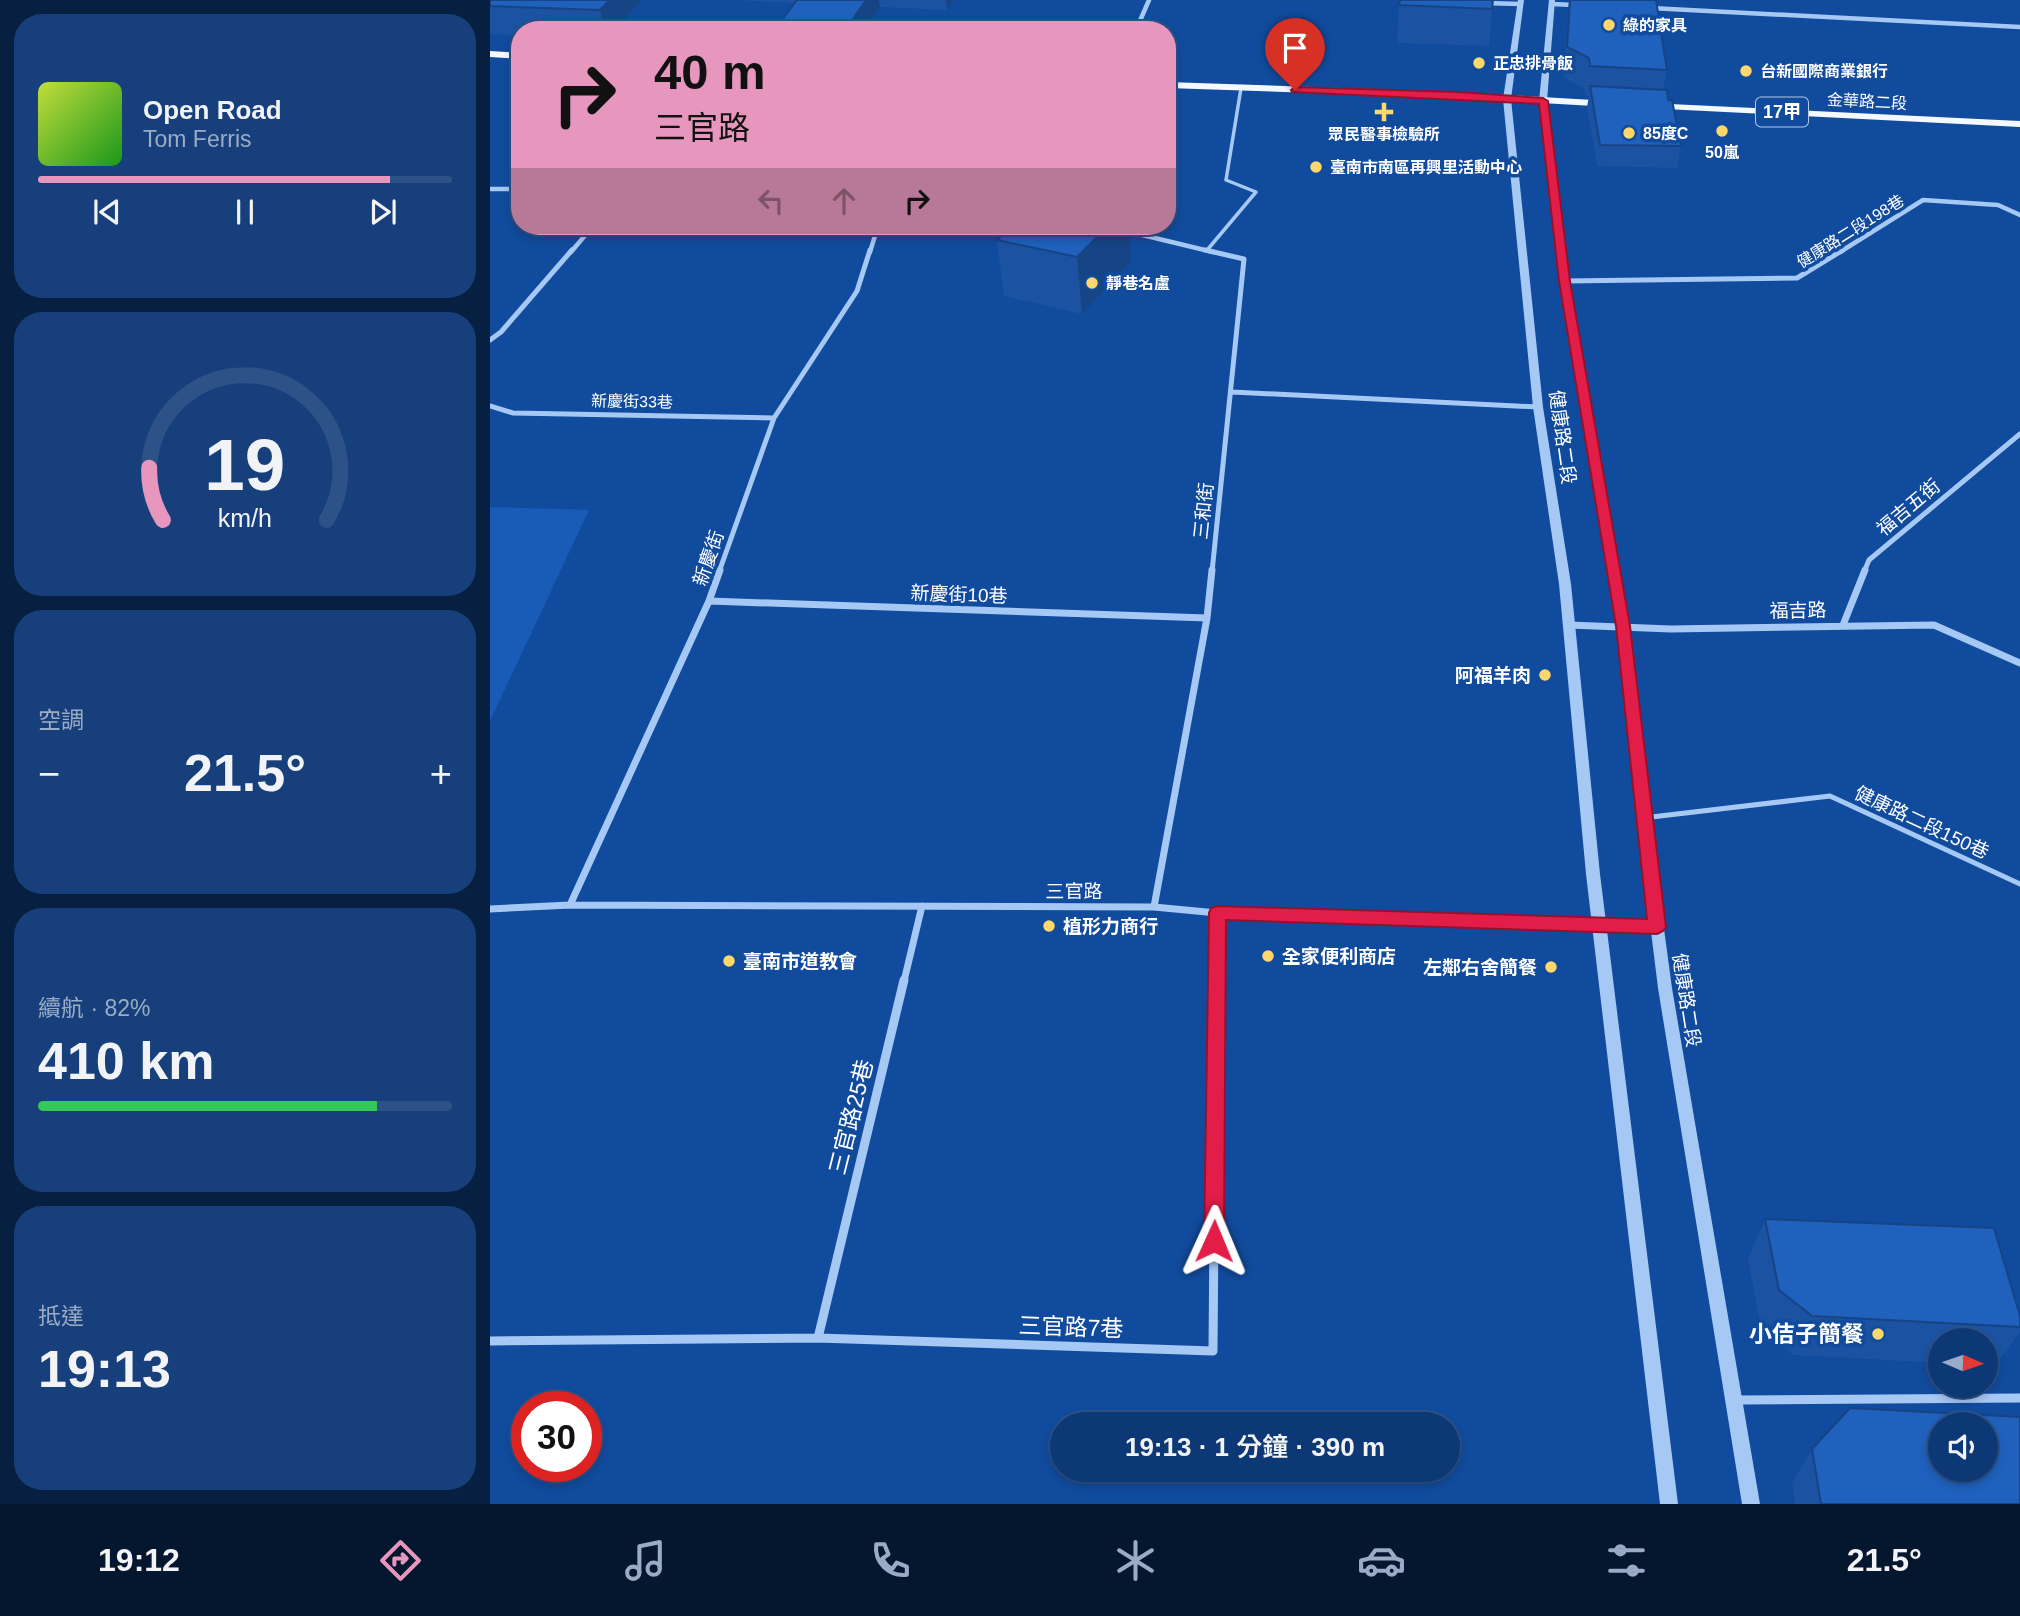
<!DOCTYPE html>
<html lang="zh-TW">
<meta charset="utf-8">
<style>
:root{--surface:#0d3876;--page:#163f7b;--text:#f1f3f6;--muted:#9aacc5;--line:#2d5288;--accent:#e797bd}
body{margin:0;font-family:Helvetica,"Noto Sans TC",sans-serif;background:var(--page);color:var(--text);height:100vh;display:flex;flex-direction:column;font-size:26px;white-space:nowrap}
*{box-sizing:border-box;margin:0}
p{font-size:23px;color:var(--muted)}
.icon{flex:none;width:38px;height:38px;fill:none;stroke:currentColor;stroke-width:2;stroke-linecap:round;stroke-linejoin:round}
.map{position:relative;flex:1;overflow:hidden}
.details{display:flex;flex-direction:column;gap:14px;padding:14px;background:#071f41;width:490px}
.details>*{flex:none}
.hud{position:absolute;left:21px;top:21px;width:665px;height:214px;border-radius:28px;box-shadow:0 4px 10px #0003,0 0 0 2px var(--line);background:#e797bd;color:#111;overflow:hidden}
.needle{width:46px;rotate:92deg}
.buttons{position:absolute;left:1438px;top:1328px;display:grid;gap:14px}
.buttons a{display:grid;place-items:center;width:70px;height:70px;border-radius:50%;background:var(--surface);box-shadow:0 4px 10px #0003,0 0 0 2px var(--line);font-size:35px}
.speed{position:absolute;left:21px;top:1391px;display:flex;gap:14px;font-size:35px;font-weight:700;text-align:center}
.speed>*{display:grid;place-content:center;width:91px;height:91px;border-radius:50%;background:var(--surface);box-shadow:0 4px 10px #0003,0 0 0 2px var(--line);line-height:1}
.speed .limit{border:10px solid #d22;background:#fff;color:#111}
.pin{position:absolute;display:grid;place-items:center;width:60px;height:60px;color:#fff;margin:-72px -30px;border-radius:50% 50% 50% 0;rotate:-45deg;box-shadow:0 0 7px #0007}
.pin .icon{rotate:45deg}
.me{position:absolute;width:77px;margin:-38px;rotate:1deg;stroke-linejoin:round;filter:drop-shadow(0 0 5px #0008)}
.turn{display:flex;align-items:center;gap:24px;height:147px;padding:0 28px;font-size:32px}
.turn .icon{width:91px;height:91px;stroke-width:2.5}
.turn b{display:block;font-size:49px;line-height:60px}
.lanes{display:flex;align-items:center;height:66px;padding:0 28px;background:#0003;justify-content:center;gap:35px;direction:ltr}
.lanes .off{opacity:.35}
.big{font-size:52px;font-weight:600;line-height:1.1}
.details .card{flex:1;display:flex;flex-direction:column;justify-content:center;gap:10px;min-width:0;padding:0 24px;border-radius:28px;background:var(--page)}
.details .dial{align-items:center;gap:0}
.dial svg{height:182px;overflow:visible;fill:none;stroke:var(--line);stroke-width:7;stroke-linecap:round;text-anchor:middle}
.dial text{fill:var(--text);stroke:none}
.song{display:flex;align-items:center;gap:21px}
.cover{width:84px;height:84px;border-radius:10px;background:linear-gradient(135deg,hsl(70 70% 55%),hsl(120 70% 35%))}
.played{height:7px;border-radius:4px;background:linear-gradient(90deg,var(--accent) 85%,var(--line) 85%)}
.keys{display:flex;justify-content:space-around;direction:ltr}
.heat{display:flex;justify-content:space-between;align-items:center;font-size:38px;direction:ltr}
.charge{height:10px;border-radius:5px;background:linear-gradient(90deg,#34c759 82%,var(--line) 0)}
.trip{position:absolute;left:560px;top:1412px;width:410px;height:70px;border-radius:35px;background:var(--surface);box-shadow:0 4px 10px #0003,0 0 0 2px var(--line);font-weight:600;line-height:70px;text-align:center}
.tabs{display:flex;height:112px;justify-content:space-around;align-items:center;background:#05162f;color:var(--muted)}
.tabs .icon{width:49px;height:49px}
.tabs .current{color:var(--accent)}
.tabs b{font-size:32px;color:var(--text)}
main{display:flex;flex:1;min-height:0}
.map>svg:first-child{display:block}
.green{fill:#185cb7}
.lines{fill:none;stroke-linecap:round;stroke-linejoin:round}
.service-far1{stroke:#a6c8f5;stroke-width:3.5}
.service{stroke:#a6c8f5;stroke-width:5}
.minor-far3{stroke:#a6c8f5;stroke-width:4.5}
.minor-far2{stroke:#a6c8f5;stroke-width:5}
.minor-far1{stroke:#a6c8f5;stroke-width:7}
.minor{stroke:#a6c8f5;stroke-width:9}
.tertiary{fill:#a6c8f5;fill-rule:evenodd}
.primary{fill:#f4f8ff;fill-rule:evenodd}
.wall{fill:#1b53a2}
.shaded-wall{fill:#164484}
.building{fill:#1f61bc;stroke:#164484;stroke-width:2;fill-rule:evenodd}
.route{fill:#e11d48;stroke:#92132f;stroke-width:2}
.poi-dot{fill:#ffd76a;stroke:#114b9d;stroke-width:2.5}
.labels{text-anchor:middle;stroke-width:7;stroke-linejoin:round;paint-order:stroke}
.far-poi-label{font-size:16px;font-weight:bold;fill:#fff;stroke:#114b9d;text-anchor:start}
.far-street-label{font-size:16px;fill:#fff;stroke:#114b9d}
.shield{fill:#114b9d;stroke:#b8c9e2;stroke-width:2}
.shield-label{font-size:18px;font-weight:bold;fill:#fff}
.street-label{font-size:19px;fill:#fff;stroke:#114b9d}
.poi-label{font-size:19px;font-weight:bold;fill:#fff;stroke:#114b9d;text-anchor:start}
.near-street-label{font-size:23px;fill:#fff;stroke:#114b9d}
.near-poi-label{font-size:23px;font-weight:bold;fill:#fff;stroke:#114b9d;text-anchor:end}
</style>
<main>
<section class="details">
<div class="card">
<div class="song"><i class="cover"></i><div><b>Open Road</b><p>Tom Ferris</p></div></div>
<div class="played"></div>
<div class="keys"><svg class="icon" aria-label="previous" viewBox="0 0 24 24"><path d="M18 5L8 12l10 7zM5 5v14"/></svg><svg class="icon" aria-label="pause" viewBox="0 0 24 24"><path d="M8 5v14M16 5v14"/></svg><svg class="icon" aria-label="next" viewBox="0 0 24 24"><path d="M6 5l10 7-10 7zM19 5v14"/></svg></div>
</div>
<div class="card dial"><svg viewBox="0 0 100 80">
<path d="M14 69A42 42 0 1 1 86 69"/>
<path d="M14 69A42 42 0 0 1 8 46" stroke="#e797bd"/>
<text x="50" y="56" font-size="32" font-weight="700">19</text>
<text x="50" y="72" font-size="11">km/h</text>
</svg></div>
<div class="card"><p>空調</p>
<div class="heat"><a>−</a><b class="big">21.5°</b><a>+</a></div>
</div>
<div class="card"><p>續航 · 82%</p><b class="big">410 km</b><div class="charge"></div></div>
<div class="card"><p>抵達</p><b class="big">19:13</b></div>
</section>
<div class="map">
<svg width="1530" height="1504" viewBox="0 0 1530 1504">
<rect width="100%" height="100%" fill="#114b9d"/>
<path class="green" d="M0,507L99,510L0,721Z"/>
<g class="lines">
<path class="service-far1" d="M718,249L766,192L736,180L751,88"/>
<path class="service" d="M1153,818L1340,796L1530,884"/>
<path class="minor-far3" d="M993,3L1031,4
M1061,4L1085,5
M1160,8L1530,27
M646,30L659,0
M0,189H30
M615,226L723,252
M81,252L103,226
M380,252L388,226
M1350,252L1433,200L1508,205L1530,215"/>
<path class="minor-far2" d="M715,250L754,259L722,572
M1075,281L1307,278L1353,250
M0,340L11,332L82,250
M742,392L1048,407
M0,406L23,413L284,418
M229,572L284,418L367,291L380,250
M1374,572L1379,560L1530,434"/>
<path class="minor-far1" d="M219,601L717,618
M1079,625L1181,629L1444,625L1530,663
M1353,625L1375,570
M80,905L219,601L230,570
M664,907L717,618L722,570
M0,909L80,905L664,907L727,913L1167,927
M414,981L432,906
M726,981L727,913"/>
<path class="minor" d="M328,1338L414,980
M0,1341L328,1338L723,1351L726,980
M1246,1400L1530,1398"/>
<path class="tertiary" d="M1028,0H1034L1021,99L1053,407L1081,584L1110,874L1188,1504H1170L1096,874L1069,584L1043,407L1013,99Z
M1059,0H1065L1057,101L1079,281L1139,627L1159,818L1182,988L1270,1504H1252L1168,988L1147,818L1127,627L1071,281L1049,101Z"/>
<path class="primary" d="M0,51L30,53V59L0,57Z
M677,82L968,92L1121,101L1126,104L1121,107L968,98L677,88Z
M1159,103L1530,121V127L1155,108L1154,106Z"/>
</g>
<path class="wall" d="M0,0H152L125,30H30V35L0,34Z
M246,0H464L457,10L390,7L375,30H290L289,24L305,3Z
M1003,0L999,46L907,43L909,5Z
M1079,0H1166L1177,70L1173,90L1178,100L1191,146L1187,168L1107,166L1097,107L1099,96H1096L1094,88L1073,77Z
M507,240L641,261L592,314L514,296Z
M1275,1219L1530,1316V1332L1506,1365H1496V1340H1451V1363L1303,1355L1271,1328L1258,1259Z
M1322,1449L1530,1504H1305L1302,1483Z"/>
<path class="shaded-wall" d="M120,0H152L125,30H115L110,10Z
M376,0H389L390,7L375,30H359L358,26Z
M456,0H464L457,10Z
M618,226H639L641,261L592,314L587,257Z"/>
<path class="building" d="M0,0H120L110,10L0,6Z
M307,0H376L358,26L289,24Z
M910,0H1003L1002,9L909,5Z
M1080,0H1166L1177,70L1100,66L1099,58L1077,47Z
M1100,86L1177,90L1178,100H1182L1191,146L1110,145Z
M522,226H618L587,257L507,240Z
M1275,1219L1504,1228L1530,1316V1327L1322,1316L1289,1290Z
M1360,1408L1530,1417V1504H1331L1322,1449ZM1451,1424H1496V1470H1451Z"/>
<path class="route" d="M805,87L968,92L1053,98L1058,101L1080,281L1140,626L1176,927L1173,931L1167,934L736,920L734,1241L731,1248L724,1251L717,1248L714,1241L719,913L721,908L727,906L1157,919L1126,626L1069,281L1049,104L802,92L801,90Z"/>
<g class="poi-dot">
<circle cx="1119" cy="25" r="7"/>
<circle cx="989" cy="63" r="7"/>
<circle cx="1256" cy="71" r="7"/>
<path d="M890.5 101.5h7v7h7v7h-7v7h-7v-7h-7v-7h7z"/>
<circle cx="1232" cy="131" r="7"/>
<circle cx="1139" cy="133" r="7"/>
<circle cx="826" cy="167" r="7"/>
<circle cx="602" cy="283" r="7"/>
<circle cx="1055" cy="675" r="7"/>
<circle cx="559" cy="926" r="7"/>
<circle cx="778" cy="956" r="7"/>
<circle cx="239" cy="961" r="7"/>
<circle cx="1061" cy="967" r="7"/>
<circle cx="1388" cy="1334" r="7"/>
</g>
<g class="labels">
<g class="far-poi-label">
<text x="1133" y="31">綠的家具</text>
<text x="1003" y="69">正忠排骨飯</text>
<text x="1270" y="77">台新國際商業銀行</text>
<text x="1153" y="139">85度C</text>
<text x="894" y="140" text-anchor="middle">眾民醫事檢驗所</text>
<text x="1232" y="158" text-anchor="middle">50嵐</text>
<text x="840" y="173">臺南市南區再興里活動中心</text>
<text x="616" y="289">靜巷名盧</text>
</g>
<g class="far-street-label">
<text transform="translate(1377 101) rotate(3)" y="6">金華路二段</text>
<text transform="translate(1360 231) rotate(-32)" y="6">健康路二段198巷</text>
<text transform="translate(142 401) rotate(1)" y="6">新慶街33巷</text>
</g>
<rect class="shield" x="1266" y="97.5" width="52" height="29" rx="5"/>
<g class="shield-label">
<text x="1292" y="118">17甲</text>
</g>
<g class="street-label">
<text transform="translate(1073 437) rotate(82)" y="7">健康路二段</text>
<text transform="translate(1418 507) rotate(-40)" y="7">福吉五街</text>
<text transform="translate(713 511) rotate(-84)" y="7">三和街</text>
<text transform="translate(218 558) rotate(-71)" y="7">新慶街</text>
<text transform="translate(469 594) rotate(2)" y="7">新慶街10巷</text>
<text transform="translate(1308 610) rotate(-1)" y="7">福吉路</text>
<text transform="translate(1432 822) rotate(25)" y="7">健康路二段150巷</text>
<text x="584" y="898">三官路</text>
<text transform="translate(1197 1000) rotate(81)" y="7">健康路二段</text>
</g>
<g class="poi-label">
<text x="1041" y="682" text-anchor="end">阿福羊肉</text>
<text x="573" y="933">植形力商行</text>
<text x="792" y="963">全家便利商店</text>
<text x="253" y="968">臺南市道教會</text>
<text x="1047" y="974" text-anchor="end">左鄰右舍簡餐</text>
</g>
<g class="near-street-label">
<text transform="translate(361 1117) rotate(-76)" y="8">三官路25巷</text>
<text transform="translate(581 1327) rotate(2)" y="8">三官路7巷</text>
</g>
<g class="near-poi-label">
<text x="1374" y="1342">小佶子簡餐</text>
</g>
</g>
</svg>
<div class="buttons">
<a><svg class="needle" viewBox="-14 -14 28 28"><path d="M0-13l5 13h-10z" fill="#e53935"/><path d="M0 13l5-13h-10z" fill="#9aacc5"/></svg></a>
<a><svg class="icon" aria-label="sound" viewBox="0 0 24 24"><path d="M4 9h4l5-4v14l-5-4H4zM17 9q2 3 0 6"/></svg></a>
</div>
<div class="speed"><div class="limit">30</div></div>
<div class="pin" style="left:805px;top:90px;background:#d93025"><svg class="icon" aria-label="arrive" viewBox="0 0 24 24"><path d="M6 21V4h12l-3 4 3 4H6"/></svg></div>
<svg class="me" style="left:724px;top:1241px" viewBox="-20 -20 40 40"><path d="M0-17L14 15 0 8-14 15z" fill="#e11d48" stroke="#fff" stroke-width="4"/></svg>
<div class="trip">19:13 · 1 分鐘 · 390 m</div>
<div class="hud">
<div class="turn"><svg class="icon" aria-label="right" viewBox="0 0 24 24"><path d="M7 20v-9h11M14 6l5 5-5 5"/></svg><div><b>40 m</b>三官路</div></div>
<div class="lanes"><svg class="icon off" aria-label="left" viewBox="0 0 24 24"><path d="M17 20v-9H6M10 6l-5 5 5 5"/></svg><svg class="icon off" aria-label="ahead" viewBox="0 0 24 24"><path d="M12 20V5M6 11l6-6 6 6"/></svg><svg class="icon" aria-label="right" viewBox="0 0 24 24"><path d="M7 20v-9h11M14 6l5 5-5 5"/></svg></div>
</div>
</div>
</main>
<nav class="tabs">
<b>19:12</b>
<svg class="icon current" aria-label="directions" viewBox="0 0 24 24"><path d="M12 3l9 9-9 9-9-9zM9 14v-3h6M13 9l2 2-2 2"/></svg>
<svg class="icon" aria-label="music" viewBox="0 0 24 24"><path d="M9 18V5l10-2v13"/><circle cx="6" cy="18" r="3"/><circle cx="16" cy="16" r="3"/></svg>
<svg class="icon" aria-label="phone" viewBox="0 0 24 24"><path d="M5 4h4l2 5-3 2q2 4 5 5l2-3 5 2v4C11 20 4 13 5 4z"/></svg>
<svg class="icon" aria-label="climate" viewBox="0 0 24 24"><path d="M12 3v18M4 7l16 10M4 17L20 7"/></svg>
<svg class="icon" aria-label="car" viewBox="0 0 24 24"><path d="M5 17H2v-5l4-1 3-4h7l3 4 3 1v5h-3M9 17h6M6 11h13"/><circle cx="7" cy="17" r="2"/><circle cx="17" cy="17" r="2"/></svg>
<svg class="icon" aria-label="filters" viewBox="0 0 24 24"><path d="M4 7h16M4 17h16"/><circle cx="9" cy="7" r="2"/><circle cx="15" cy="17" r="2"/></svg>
<b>21.5°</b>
</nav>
